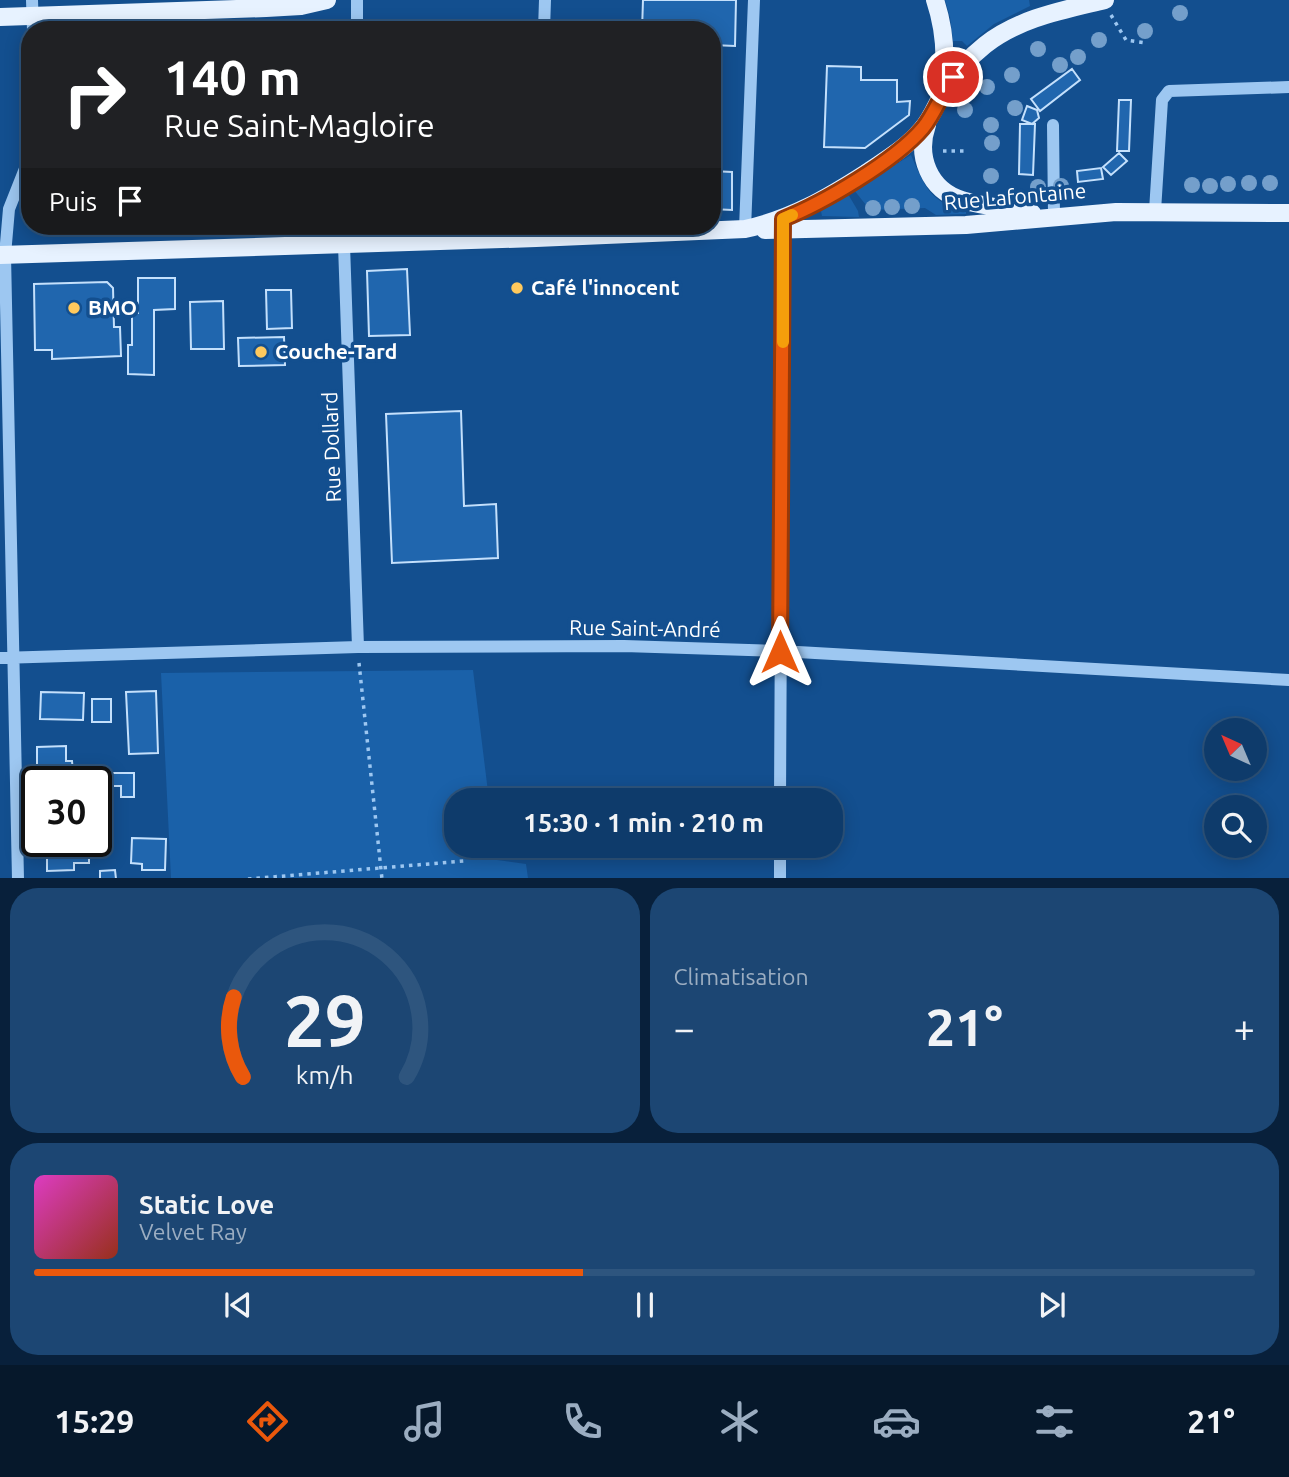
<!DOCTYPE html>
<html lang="fr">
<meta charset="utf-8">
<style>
:root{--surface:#0e3b6b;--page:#1c4673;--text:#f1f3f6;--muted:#9badc1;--line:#2e557e;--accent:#ea580c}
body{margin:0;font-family:Ubuntu,sans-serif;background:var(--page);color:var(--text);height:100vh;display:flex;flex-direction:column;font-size:26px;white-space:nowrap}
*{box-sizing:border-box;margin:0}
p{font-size:23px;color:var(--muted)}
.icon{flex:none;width:38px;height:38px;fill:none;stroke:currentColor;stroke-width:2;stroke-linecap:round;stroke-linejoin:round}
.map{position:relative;height:878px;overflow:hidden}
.drawer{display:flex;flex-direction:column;gap:10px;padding:10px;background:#08203b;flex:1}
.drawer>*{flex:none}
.hud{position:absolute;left:21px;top:21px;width:700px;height:214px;border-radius:28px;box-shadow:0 4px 18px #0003,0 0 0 2px var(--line);background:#202124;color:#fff;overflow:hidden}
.needle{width:46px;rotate:316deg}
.tools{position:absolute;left:1204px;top:718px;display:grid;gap:14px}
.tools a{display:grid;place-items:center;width:63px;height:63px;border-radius:50%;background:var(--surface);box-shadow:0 4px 18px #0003,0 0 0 2px var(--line);font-size:35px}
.speed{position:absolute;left:21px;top:766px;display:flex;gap:14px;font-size:35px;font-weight:700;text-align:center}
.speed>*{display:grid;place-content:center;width:91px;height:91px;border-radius:50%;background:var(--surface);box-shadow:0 4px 18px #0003,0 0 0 2px var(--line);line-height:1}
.speed .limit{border:4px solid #111;border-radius:10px;background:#fff;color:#111}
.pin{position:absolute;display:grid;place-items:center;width:60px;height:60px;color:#fff;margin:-30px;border:4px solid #fff;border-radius:50%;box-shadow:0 2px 7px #0007}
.me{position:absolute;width:77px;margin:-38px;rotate:0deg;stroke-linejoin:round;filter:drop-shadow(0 0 5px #0008)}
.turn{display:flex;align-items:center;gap:24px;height:147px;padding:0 28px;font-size:32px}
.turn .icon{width:91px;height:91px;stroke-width:2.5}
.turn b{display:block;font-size:49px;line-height:60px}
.then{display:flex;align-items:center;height:66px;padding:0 28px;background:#0003;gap:14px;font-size:26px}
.big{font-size:52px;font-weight:600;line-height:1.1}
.drawer .widget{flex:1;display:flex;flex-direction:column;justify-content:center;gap:10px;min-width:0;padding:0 24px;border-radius:28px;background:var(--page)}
.drawer .dial{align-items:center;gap:0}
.dial svg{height:182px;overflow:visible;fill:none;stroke:var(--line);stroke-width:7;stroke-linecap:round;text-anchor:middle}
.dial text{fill:var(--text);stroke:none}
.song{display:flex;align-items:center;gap:21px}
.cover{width:84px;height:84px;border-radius:10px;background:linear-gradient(135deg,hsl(310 70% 55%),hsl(10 70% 35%))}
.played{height:7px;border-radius:4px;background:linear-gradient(90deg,var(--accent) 45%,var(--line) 45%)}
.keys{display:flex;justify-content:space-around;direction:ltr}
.heat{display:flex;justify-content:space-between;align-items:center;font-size:38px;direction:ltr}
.drawer .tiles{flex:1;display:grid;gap:10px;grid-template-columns:1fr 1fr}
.widget:last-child{grid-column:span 2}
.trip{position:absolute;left:444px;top:788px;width:399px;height:70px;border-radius:28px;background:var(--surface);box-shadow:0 4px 18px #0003,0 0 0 2px var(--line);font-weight:600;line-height:70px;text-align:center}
.dock{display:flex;height:112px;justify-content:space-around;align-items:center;background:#06182b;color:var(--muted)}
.dock .icon{width:49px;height:49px}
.dock .selected{color:var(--accent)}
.dock b{font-size:32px;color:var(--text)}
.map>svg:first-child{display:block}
.green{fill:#1a61a9}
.building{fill:#2066ae;stroke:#c4e0fc;stroke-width:2}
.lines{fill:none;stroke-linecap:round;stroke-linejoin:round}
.path{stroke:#9dc7f1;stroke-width:3.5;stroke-dasharray:3.5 5;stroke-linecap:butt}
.minor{stroke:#9dc7f1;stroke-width:12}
.major{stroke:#e7f2ff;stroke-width:18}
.tree{fill:#749fcb}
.route-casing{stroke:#983908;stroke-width:18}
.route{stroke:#ea580c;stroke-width:12}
.slow{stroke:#f59e0b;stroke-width:12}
.poi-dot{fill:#ffc95d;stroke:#134f8f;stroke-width:2.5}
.labels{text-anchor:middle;stroke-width:7;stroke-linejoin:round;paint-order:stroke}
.street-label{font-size:21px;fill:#fff;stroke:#134f8f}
.poi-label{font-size:21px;font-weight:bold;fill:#fff;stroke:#134f8f;text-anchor:start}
</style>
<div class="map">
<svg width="1289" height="879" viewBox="0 0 1289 879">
<rect width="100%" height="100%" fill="#134f8f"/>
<path class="green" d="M945,0H1029L1030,6L994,24L967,46L962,41H953L950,17Z
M911,155C924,185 931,205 966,210V214L936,215L925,208L870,210L854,190Z
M848,194L858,211L859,217L822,216L821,211Z
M473,670L489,800H457V845H495L497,860L526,864L528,878H171L161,673Z"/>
<path class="building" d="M643,0H736L735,46L712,45V30H642Z
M827,66L861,67V80H897V102L910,101L909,115L865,148L824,147Z
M1072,69L1080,80L1040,111L1031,99Z
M1119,100H1131L1129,151H1117Z
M1027,106L1037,110L1039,118L1032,124L1022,120Z
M1020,124H1035L1033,175L1019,174Z
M1119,153L1127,161L1111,175L1103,167Z
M1101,168L1103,179L1078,182L1077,171Z
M712,171L732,172V210L712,209Z
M407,269L410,335L369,336L367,271Z
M138,278H175V309L154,310V375L128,374V345H132V313H138Z
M107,282L113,288L114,327H120L121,356L52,359V350H35L34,284Z
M266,290H291L292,328L267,329Z
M223,301L224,349H191L190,302Z
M284,337L285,365L239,366L238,338Z
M461,411L464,506L496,504L498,558L392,563L386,414Z
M156,691L158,753L129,754L126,692Z
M41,692L84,693L83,720L40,719Z
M92,699H111V722H92Z
M66,746V761H72L73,772L37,773V747Z
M102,773H134V797H121V786H102Z
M132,838L166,839L165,870H142V864L131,863Z
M47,842H85V848H89V863H74V870L47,871Z
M115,870L116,879H100V871Z"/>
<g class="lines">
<path class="path" d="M1111,15L1126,40L1146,43
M943,151H967
M359,663L382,879
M248,879L464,861"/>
<path class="minor" d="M32,0L33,30
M357,30V0
M544,30L545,0
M1053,125L1054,216
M1155,211L1162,100L1169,91L1289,87
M356,226L357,244
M745,229L754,0
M344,245L358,647
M0,658L358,647L624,646L780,651L1289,680
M780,800L783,223
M18,879L5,255L9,209L30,156
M780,879V845"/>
<path class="major" d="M935,0C945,30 947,62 941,93
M0,17L266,8L301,6L327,0
M927,125C916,156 929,190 962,200C984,207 1009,208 1032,213
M765,230L966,225L1116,212L1289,213
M0,255L536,238L745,229C791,219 827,198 866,173C885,160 906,148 921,130C932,118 937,102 945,89C956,72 970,57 985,45C1019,18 1064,10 1105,0"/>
</g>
<g class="tree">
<circle cx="1180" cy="13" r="8"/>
<circle cx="1145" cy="31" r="8"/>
<circle cx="1099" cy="40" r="8"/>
<circle cx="1038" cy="49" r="8"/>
<circle cx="1078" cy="57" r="8"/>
<circle cx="1060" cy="65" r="8"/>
<circle cx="1012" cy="75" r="8"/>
<circle cx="987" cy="87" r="8"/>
<circle cx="1015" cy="108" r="8"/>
<circle cx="965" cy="110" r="8"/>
<circle cx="991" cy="125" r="8"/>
<circle cx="992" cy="143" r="8"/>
<circle cx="991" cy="176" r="8"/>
<circle cx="1249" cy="183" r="8"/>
<circle cx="1270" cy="183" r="8"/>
<circle cx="1228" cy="184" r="8"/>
<circle cx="1192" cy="185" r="8"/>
<circle cx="1061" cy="186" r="8"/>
<circle cx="1210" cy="186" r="8"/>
<circle cx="1038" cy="187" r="8"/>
<circle cx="912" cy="206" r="8"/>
<circle cx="892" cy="207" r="8"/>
<circle cx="873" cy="208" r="8"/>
</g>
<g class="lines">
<defs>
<path id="route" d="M780,652L783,219C823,203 895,161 923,128C935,113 942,93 953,77"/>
</defs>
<use href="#route" class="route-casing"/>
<use href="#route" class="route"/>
<path class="slow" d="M783,342V219L792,215"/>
</g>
<g class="poi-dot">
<circle cx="517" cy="288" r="7"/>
<circle cx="74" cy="308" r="7"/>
<circle cx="261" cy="352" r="7"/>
</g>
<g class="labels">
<g class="street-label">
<text transform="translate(1015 197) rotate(-5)" y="7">Rue Lafontaine</text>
<text transform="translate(332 447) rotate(-92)" y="7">Rue Dollard</text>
<text transform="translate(645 629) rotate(1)" y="7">Rue Saint-André</text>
</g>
<g class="poi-label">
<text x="531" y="295">Café l'innocent</text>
<text x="88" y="315">BMO</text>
<text x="275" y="359">Couche-Tard</text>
</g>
</g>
</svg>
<div class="tools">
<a><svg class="needle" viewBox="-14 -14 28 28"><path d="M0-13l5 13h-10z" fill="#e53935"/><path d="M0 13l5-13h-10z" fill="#9badc1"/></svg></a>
<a><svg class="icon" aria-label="search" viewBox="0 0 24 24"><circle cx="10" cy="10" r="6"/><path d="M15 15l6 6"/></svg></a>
</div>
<div class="speed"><div class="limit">30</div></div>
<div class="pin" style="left:953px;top:77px;background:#d93025"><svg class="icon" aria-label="arrive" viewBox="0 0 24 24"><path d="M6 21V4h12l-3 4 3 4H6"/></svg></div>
<svg class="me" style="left:780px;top:652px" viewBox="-20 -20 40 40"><path d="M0-17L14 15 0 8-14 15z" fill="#ea580c" stroke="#fff" stroke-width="4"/></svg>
<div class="trip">15:30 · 1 min · 210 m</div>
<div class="hud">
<div class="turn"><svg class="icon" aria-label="right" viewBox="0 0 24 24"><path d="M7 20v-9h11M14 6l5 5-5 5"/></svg><div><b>140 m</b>Rue Saint-Magloire</div></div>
<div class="then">Puis<svg class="icon" aria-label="arrive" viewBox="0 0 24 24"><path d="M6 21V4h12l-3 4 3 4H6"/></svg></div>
</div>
</div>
<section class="drawer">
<div class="tiles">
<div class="widget dial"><svg viewBox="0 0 100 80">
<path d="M14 69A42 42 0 1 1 86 69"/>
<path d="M14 69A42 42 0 0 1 10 34" stroke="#ea580c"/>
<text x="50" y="56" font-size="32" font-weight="700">29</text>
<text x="50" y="72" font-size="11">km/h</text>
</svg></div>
<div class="widget"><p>Climatisation</p>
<div class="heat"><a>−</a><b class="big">21°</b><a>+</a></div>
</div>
<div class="widget">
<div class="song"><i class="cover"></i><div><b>Static Love</b><p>Velvet Ray</p></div></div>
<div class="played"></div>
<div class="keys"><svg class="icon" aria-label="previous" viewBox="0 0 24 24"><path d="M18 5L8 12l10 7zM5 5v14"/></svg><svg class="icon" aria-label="pause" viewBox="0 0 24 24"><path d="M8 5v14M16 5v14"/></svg><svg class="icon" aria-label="next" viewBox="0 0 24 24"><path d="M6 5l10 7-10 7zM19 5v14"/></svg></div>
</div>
</div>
</section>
<nav class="dock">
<b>15:29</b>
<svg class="icon selected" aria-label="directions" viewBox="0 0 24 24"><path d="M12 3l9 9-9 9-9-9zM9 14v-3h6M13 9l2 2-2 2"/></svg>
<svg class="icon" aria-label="music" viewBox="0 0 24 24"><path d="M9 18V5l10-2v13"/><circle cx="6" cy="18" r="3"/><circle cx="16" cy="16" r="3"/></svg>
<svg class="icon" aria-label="phone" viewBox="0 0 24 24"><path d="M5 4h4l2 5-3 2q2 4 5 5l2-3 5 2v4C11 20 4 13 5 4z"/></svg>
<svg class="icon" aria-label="climate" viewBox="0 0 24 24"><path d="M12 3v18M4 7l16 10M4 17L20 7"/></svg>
<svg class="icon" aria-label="car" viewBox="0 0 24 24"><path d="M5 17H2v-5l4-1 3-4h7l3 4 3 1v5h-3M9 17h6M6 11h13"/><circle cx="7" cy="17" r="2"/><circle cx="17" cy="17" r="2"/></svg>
<svg class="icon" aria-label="filters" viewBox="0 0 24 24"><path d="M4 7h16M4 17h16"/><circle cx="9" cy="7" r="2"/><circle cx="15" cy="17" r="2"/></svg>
<b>21°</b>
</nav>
